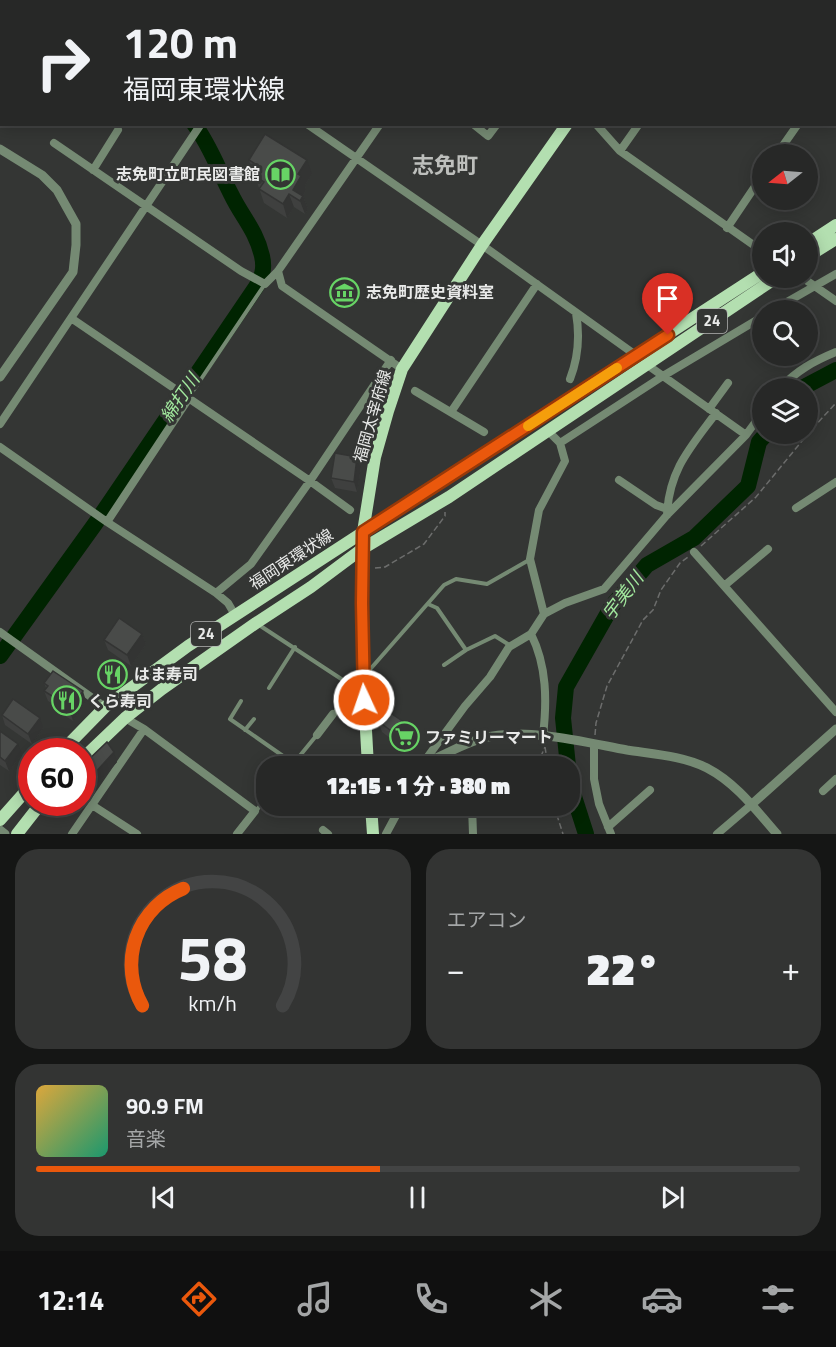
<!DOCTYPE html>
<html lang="ja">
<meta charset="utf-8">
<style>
:root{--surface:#272827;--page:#333433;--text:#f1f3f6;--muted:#a4a6a7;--line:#434444;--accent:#ea580c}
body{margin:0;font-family:"Titillium Web","Noto Sans JP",sans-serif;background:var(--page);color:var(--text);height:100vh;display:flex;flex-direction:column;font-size:22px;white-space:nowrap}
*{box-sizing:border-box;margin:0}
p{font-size:20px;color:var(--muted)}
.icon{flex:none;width:33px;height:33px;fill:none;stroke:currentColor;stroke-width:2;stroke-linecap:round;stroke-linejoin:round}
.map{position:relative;height:834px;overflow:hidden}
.drawer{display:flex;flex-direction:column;gap:15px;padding:15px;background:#151615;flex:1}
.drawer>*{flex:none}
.top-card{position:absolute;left:0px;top:0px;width:837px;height:126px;box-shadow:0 3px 15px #0003,0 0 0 2px var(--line);background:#272827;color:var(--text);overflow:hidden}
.needle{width:39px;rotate:253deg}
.tools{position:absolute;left:752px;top:144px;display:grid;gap:12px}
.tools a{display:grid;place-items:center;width:66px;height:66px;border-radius:50%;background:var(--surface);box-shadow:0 3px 15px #0003,0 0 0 2px var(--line);font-size:30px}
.speed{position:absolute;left:18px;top:738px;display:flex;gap:12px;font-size:30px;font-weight:700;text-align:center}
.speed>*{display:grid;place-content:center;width:78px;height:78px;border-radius:50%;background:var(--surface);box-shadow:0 3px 15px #0003,0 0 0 2px var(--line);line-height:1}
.speed .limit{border:9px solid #d22;background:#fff;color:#111}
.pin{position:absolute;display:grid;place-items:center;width:51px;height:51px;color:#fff;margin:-62px -26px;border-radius:50% 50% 50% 0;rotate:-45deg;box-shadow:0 0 6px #0007}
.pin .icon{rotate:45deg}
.me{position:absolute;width:66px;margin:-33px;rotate:357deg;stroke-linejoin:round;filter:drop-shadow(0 0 4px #0008)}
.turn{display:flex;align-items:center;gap:21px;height:126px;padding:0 24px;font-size:27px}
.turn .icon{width:78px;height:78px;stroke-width:2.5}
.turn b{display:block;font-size:42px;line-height:51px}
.big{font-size:45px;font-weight:800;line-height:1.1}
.drawer .widget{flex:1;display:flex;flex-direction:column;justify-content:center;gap:9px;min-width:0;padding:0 21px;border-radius:24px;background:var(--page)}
.drawer .dial{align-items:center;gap:0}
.dial svg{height:156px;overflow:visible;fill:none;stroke:var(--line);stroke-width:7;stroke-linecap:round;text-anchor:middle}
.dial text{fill:var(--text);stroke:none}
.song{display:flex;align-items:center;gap:18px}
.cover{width:72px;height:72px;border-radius:9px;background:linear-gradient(135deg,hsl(40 70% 55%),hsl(160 70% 35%))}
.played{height:6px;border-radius:3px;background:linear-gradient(90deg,var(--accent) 45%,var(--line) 45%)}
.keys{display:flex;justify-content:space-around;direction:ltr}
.heat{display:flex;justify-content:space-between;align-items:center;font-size:33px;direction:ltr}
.drawer .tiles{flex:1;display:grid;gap:15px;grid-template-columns:1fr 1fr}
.widget:last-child{grid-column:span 2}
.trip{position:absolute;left:256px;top:756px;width:324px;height:60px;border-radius:24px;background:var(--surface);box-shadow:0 3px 15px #0003,0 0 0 2px var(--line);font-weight:800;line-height:60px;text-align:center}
.tab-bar{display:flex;height:96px;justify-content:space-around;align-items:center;background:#101010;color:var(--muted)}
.tab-bar .icon{width:42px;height:42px}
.tab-bar .active{color:var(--accent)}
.tab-bar b{font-size:27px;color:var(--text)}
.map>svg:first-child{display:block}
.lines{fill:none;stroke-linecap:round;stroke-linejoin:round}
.river{stroke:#002401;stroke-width:16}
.path{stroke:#6c6d6c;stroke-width:1.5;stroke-dasharray:6 3;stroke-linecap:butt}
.service{stroke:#758a73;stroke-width:4}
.minor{stroke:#758a73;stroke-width:8}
.tertiary{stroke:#758a73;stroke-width:9}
.primary{stroke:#b3dfb0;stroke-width:12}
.wall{fill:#3f403f}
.shaded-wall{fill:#333433}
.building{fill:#494b49;stroke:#333433;stroke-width:1.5}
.route-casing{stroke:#983908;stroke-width:15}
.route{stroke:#ea580c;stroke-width:10}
.slow{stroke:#f59e0b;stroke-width:10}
.labels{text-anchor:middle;stroke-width:6;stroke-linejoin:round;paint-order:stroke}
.shield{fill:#343634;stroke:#b3b4b3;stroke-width:1.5}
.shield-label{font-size:15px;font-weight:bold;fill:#e9eae9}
.poi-label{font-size:16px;font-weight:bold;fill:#e9eae9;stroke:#343634;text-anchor:start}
.street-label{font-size:16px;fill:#e9eae9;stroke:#343634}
.water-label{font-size:18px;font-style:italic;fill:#a2e99e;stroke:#343634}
.district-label{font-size:22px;font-weight:bold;fill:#bdbfbc;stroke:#343634}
</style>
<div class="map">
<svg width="836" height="834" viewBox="0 0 836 834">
<rect width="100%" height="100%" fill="#343634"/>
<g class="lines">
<path class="river" d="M117,2V0
M802,388L836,370
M0,656L95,524L256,287C262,277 265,269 262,256C256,230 242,217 231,194C219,171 210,145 194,124
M568,766L563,718L566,687L612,606L647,565L694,538L748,486L759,442L766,434
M570,784L586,834"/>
<path class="path" d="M701,546L756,497L811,430L836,403
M375,568L385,567L424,544L445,516V512
M595,735L596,723L607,686L643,620L653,610L661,590L680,563L688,557
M545,747L548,766
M541,766V756L545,747
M554,806L563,834"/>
<path class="service" d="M189,397L265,284
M428,604L437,608L466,650L495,636L511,646
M259,625L355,688L333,714
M444,665L466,650
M366,674L444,585L456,579L487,584L529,560
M269,688L295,647
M241,701L230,719L293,763
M245,730L254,719
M298,758L316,736
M256,811L267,797"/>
<path class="minor" d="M382,0L384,2
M675,0L678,2
M9,2L10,0
M287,2L288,0
M0,17L2,15
M0,34L2,35
M836,69V68
M307,124L482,245L637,356
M473,124L488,136L497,124
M596,124L620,151L762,251
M54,143L241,271L265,284L278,271L380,124
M620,151L639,124
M777,154L798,124
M93,170L118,130
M727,228L762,176
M278,271L282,286L402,369
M803,278L836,301
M773,310L836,274
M71,318L310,481L350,510
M646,364L746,435
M570,379C579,356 580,336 576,313
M780,388C798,370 812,362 836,352
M415,391L484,432
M709,409L728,383
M451,412L537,284
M0,424L201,124
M560,443L663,376L762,317
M0,447L107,522L216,593L228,603L235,615
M619,480L656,505L667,509
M796,508L836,482
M667,515C669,470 690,448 716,413
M107,522L189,398
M694,552L836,712
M724,586L768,549
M216,593L251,564L310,481L391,360
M544,614L530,559L539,510L565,461L560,443L547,430
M0,632L105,707
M531,634C547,666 547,701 543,736
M125,718L144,729L255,811L237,834
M317,735L333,714
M594,744V779L599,804L611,834
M423,763L465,706L490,677L509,647L531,634L544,614L565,603L604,589L667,515L746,435L762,413
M291,766L298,759L308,766
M823,791L836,779
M92,805L137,834
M472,806L473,834
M608,827L650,790
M323,830L328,834
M72,834L144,729
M386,834L401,806
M717,834L751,805"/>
<path class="tertiary" d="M0,149L42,175L57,190L76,224V245L73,272L0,377
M415,766C440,759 461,743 487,737C530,728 584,742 627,750C653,754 684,756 707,768C736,783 756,810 777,834
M751,805L836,729
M0,830L5,834"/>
<path class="primary" d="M653,2L654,0
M807,244L836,225
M807,257L836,239
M61,752L105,707L188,646L762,273
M82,759L125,718L162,689L256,623L311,587L362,549L449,497L776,278
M368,766L363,677V532L375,457L388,411L402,369L482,245L567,124
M371,806L373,834
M0,820L32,784
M17,834L42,802"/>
</g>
<path class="wall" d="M426,0H469L468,2H428Z
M807,0H836V20V2H809Z
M249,160L312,174L305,185L306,190L303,196L308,209L305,214L294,207L287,218L264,203L255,176V175L253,174Z
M361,467L357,492L335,488L331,478Z
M142,634L146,644L131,666L108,650L104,640Z
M44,683L86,701L73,721L64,715L63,710L48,701L44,691L46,688Z
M2,715L43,728L32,744L5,725Z
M378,721L415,738L406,750L382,732Z
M0,731L22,754L9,771L0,765Z
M117,762L96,786L87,776L83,765Z"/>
<path class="shaded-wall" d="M626,0H637L636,2H625Z
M307,160L312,174L305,185L306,190L303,196L308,209L305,214L300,201L293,190L298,174Z
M289,194L294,207L287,218L283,204Z
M357,457L361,467L357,492L354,482Z
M142,634L146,644L131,666L127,655Z
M83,691L86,701L73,721L70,711Z
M40,718L43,728L32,744L28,734Z
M411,727L415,738L406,750L402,739Z
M18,744L22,754L9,771L5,761Z
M114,752L117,762L96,786L93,775Z"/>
<path class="building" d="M441,0H463L466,2H442Z
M506,0H527L526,2H505Z
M598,0H626L625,2H600Z
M822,0H836V9V2H824Z
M265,134L307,160L298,174L301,176L293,190L303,196L300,201L289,194L283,204L259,189L264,182L255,176L260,167L249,160Z
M335,453L357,457L354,482L331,478Z
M119,618L142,634L127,655L104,640Z
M53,671L83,691L70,711L60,705L62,702L44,691L48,686L44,683Z
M13,699L40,718L28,734L2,715Z
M386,710L411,727L402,739L378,721Z
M0,731L18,744L5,761L0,757Z
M107,742L114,752L93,775L83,765Z"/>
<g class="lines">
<defs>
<path id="route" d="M364,700L362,603L363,532L668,335"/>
</defs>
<use href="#route" class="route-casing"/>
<use href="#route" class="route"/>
<path class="slow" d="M528,426L617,368"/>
</g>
<defs>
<symbol id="library-ring" viewBox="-11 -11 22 22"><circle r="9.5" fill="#343634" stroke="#67d465" stroke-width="1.5"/><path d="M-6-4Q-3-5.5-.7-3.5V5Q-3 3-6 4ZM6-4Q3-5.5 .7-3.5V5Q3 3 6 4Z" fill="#67d465"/></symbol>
<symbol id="museum-ring" viewBox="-11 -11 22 22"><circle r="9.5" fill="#343634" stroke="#67d465" stroke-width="1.5"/><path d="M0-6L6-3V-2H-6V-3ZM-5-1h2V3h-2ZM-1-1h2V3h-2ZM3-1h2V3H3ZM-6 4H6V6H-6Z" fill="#67d465"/></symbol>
<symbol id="restaurant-ring" viewBox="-11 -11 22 22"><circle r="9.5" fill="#343634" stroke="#67d465" stroke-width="1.5"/><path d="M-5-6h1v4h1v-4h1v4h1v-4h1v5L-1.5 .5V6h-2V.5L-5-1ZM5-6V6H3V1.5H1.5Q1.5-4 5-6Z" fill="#67d465"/></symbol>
<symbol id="supermarket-ring" viewBox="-11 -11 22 22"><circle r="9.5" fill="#343634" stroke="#67d465" stroke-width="1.5"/><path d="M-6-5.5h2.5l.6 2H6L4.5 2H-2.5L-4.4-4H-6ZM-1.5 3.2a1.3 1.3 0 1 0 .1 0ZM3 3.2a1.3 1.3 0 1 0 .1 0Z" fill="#67d465"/></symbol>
</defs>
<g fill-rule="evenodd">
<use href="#library-ring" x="264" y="158" width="33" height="33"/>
<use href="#museum-ring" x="328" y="276" width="33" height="33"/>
<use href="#restaurant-ring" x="96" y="658" width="33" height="33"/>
<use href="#restaurant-ring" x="50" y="684" width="33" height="33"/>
<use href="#supermarket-ring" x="388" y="720" width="33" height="33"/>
</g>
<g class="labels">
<g class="shield">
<rect x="697" y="309" width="30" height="24" rx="4.5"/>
<rect x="191" y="622" width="30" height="24" rx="4.5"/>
</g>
<g class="shield-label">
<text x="712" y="326">24</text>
<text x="206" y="639">24</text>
</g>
<g class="poi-label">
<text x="260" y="180" text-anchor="end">志免町立町民図書館</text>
<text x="366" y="298">志免町歴史資料室</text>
<text x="134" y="680">はま寿司</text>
<text x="88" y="707">くら寿司</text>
<text x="425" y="743">ファミリーマート</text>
</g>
<g class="street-label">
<text transform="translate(372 416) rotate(-74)" y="6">福岡太宰府線</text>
<text transform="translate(291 559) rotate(-33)" y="6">福岡東環状線</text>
</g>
<g class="water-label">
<text transform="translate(180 398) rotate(-56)" y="6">綿打川</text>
<text transform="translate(623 596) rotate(-53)" y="6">宇美川</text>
</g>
<g class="district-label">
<text x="445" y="173">志免町</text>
</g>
</g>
</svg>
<div class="tools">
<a><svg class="needle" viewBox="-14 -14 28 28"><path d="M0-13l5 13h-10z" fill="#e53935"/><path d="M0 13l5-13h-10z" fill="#a4a6a7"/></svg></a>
<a><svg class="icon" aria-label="sound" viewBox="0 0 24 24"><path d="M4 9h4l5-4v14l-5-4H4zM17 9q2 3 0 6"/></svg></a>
<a><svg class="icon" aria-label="search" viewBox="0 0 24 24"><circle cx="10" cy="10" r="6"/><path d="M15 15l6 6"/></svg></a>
<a><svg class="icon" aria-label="layers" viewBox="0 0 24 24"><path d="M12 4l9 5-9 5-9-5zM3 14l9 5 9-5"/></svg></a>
</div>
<div class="speed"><div class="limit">60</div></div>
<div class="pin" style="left:668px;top:335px;background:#d93025"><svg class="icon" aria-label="arrive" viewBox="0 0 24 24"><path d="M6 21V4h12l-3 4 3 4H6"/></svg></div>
<svg class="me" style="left:364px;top:700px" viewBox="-20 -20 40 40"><circle r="17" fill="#ea580c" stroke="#fff" stroke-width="3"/><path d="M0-11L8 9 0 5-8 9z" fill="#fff"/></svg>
<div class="trip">12:15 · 1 分 · 380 m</div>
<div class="top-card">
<div class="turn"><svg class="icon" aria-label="right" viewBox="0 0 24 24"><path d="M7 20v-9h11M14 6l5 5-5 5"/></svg><div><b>120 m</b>福岡東環状線</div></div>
</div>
</div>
<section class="drawer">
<div class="tiles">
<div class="widget dial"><svg viewBox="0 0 100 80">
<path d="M14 69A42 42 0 1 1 86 69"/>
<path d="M14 69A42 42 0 0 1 35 9" stroke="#ea580c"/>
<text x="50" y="56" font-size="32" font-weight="700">58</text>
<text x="50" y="72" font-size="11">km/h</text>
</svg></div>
<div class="widget"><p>エアコン</p>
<div class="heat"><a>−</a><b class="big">22°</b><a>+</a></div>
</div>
<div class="widget">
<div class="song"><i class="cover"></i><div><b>90.9 FM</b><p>音楽</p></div></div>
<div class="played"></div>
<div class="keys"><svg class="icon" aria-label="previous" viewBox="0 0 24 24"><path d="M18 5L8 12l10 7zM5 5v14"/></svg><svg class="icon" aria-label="pause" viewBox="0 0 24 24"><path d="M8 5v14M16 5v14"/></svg><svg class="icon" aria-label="next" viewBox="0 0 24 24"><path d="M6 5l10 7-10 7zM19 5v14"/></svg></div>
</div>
</div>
</section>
<nav class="tab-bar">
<b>12:14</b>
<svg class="icon active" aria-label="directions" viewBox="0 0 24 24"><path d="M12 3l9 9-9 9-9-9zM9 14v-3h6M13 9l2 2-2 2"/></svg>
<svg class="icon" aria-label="music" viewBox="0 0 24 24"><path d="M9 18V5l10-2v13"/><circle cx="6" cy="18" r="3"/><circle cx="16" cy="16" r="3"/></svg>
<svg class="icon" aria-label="phone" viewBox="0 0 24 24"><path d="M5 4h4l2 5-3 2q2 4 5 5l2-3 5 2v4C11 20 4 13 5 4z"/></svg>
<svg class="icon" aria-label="climate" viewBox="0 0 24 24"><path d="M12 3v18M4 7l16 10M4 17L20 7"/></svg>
<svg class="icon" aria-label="car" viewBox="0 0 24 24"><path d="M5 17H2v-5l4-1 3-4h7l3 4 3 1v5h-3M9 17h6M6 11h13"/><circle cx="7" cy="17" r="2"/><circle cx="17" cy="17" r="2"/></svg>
<svg class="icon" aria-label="filters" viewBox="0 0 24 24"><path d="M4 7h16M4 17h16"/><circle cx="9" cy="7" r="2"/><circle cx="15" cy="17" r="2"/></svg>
</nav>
